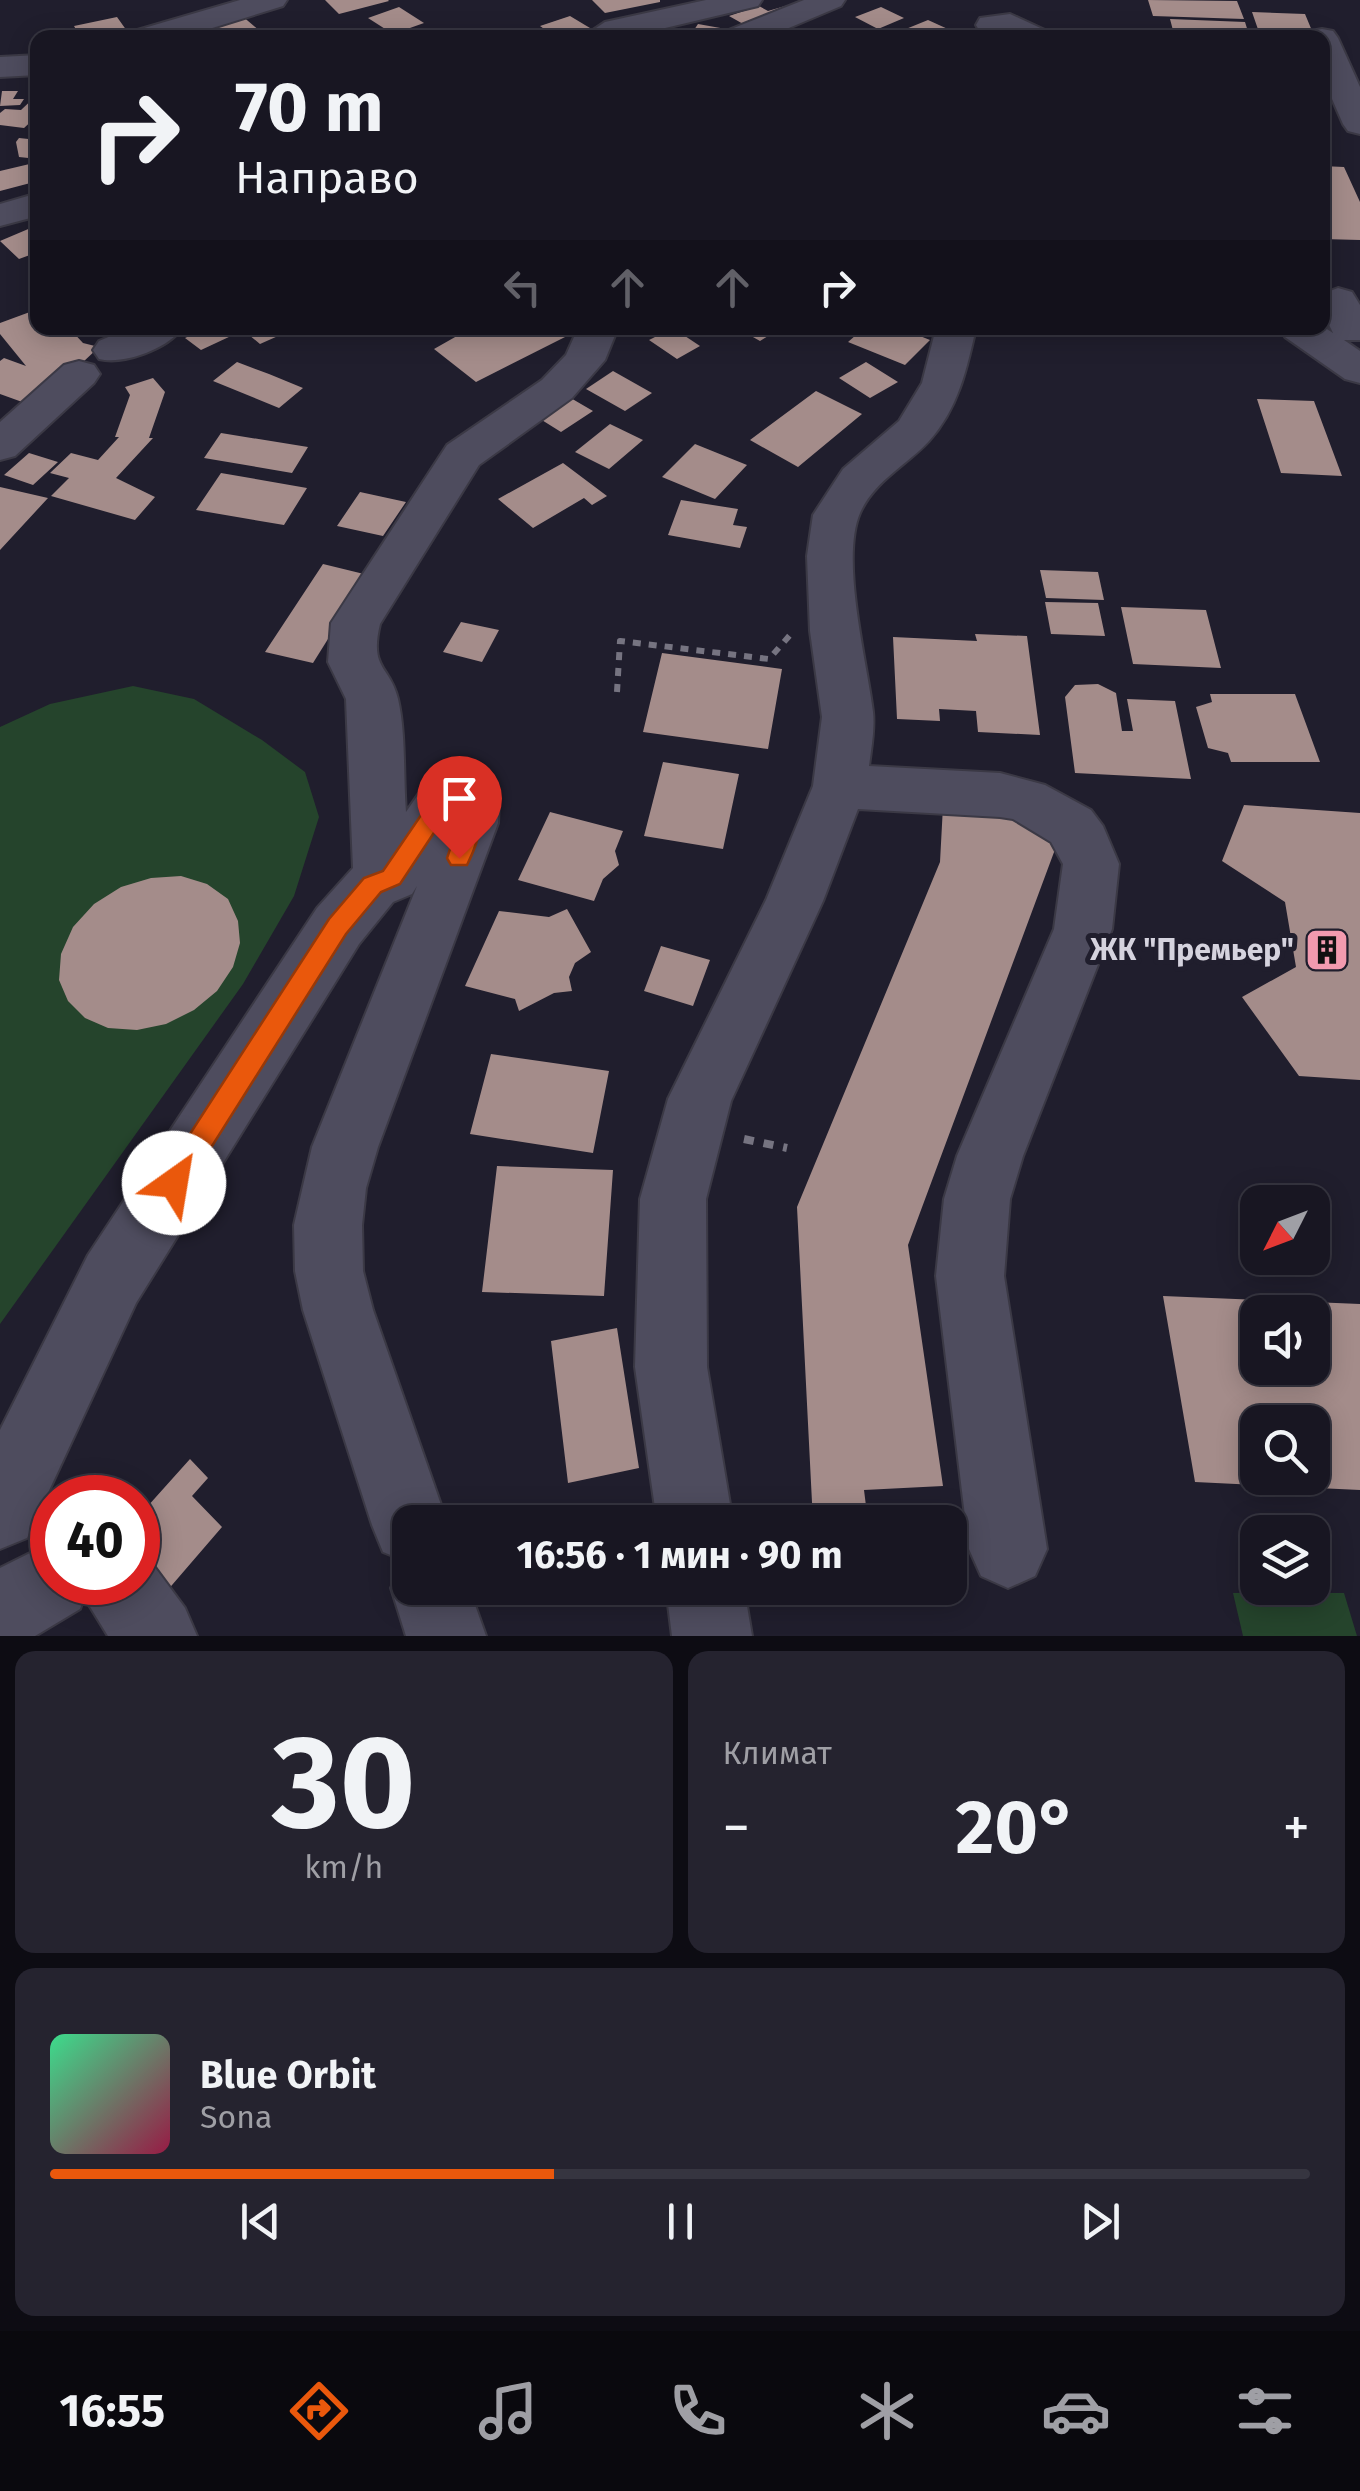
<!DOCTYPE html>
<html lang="ru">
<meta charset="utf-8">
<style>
:root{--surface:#181622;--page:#25232f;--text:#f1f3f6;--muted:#9f9fa5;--line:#363540;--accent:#ea580c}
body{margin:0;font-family:"Fira Sans",sans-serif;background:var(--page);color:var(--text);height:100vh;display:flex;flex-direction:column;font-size:38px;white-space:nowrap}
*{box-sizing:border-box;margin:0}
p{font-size:32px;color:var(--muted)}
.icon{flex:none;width:55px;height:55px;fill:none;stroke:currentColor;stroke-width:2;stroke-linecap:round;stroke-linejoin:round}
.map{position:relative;height:1636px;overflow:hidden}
.side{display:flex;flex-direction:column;gap:15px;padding:15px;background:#0d0c13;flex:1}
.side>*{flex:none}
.hud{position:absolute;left:30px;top:30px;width:1300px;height:305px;border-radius:20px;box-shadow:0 5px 25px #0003,0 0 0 2px var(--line);background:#181622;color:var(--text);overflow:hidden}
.needle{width:65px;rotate:228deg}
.fabs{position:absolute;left:1240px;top:1185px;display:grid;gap:20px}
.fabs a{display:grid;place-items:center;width:90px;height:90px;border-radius:20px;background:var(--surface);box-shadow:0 5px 25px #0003,0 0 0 2px var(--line);font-size:50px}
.speed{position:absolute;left:30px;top:1475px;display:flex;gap:20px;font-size:50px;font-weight:700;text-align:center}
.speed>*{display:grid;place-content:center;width:130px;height:130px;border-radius:50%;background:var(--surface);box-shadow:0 5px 25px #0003,0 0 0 2px var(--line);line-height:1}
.speed .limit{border:15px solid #d22;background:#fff;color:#111}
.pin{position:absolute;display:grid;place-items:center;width:85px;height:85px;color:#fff;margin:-102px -42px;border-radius:50% 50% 50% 0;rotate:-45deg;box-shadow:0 0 10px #0007}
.pin .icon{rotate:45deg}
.me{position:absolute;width:110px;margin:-55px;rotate:32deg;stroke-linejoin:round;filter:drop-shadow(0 0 8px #0008)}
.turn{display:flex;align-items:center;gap:35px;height:210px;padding:0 40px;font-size:45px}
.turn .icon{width:130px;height:130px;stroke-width:2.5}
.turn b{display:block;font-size:70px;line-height:85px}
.lanes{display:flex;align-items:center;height:95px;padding:0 40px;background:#0003;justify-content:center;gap:50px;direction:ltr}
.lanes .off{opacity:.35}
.big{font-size:75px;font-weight:700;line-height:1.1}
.side .widget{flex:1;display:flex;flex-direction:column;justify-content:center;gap:15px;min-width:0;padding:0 35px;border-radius:20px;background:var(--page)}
.side .dial{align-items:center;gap:0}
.dial b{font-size:130px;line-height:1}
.song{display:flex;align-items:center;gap:30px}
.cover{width:120px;height:120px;border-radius:15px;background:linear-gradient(135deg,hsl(150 70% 55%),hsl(340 70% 35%))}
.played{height:10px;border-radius:5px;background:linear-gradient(90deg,var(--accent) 40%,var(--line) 40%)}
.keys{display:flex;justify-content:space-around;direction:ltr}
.heat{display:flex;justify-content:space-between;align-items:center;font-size:55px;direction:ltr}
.side .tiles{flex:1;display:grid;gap:15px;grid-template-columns:1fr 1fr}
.widget:last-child{grid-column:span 2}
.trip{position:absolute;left:392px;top:1505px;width:575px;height:100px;border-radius:20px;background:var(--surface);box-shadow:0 5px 25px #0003,0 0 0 2px var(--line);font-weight:700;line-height:100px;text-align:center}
.tabs{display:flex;height:160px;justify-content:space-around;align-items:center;background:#0a090e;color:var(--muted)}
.tabs .icon{width:70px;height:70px}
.tabs .current{color:var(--accent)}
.tabs b{font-size:45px;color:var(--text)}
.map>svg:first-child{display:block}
.green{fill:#25442c}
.building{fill:#a48c8a;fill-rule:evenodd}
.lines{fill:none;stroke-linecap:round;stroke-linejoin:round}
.minor-casing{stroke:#3b3945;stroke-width:4}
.path-far1{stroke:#767481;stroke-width:6;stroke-dasharray:8 8;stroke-linecap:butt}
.path{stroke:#767481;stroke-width:8;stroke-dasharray:10 10;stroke-linecap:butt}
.minor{fill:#4e4c5e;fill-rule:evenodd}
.route{fill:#ea580c;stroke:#983908;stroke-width:2.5}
.labels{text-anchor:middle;stroke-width:10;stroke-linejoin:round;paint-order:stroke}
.poi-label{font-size:30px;font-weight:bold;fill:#d5d3de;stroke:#201e2d;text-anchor:end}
</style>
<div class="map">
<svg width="1360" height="1636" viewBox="0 0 1360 1636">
<rect width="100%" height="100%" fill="#201e2d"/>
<path class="green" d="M133,686L194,699L262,740L305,772L319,817L294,896L243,984L0,1324V727L50,704Z
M1233,1593H1344L1357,1636H1243Z"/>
<path class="building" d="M325,0H388L389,1L339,14Z
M592,0H660V2L605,13Z
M1148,0L1237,1L1244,19L1153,16Z
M792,4L798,8L745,25L729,16L759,6L768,11Z
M399,7L424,23L393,34L368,18Z
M881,7L904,18L878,29L855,17Z
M1252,12L1305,14L1315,38H1261Z
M241,15L261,32L222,38L208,22Z
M570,16L590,28L557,38L540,26Z
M117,17L127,31L123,33L81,38L74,26Z
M1170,19L1245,22L1250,38H1175Z
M928,20L950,30L934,38H906L896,33Z
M698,24L726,29L720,38L690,36Z
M2,91H18L13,99H24L20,105L0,106Z
M38,94V115L24,128L0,125V113L5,109L21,110Z
M19,138L38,140V159L19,157L16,142Z
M38,162V181L0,191V171Z
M1322,166L1344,167L1360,202V240L1322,239Z
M33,227L38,231V252L19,259L0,241Z
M38,309V328H69L83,343L99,347L65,379L25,403L0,394V361L4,358L26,366L0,334V323Z
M206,328H220L231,336L201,350L185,338Z
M231,328H296L260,344L243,330L237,332Z
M471,328H558L569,335L476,382L434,349Z
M673,328L700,346L677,359L649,340Z
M737,328H781L760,341Z
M864,328H900L930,340L905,365L848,342Z
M237,362L269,374L303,388L279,408L213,381Z
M866,362L898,382L870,398L839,378Z
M613,371L652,393L625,411L586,389Z
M153,378L165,392L149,438H153L116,478L155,497L135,520L51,496L69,478L50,473L71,453L98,460L119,437H115L130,395L125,387Z
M816,391L862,414L798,467L750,440Z
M569,397L593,411L561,432L537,417Z
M1257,399L1314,401L1342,476L1281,473Z
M610,424L643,440L609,469L575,452Z
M221,433L308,447L292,473L204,458Z
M695,444L747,465L715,499L662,477Z
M29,453L58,462L33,485L4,475Z
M563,463L607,496L592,505L584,498L533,528L498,499Z
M221,473L307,488L284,525L196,510Z
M0,487L48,498L0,550Z
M360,492L406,502L383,536L337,526Z
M681,500L738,509L733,525L747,527L740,548L668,535Z
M323,564L368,575L313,663L265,652Z
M1040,570L1098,572L1104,600L1046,598Z
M1045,602L1098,603L1105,636L1051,634Z
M1121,607L1206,610L1221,668L1133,664Z
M461,622L499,630L482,662L443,652Z
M975,634L1027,636L1040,735L978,732L976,711L939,709L940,721L897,719L893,637L977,641Z
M662,653L782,669L768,749L643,732Z
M1098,684L1116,693L1122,731H1133L1127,699L1175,701L1191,779L1075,773L1065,697L1075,685Z
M1210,694H1295L1320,762H1231L1228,753L1208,748L1196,707L1212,702Z
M663,762L739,774L723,849L644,836Z
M1244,805L1360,813V1080L1299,1076L1242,997L1296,967L1285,902L1222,861Z
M943,806L1008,814L1060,836L908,1245L943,1486L864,1490L868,1522H813L797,1207L940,862Z
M550,812L623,831L615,851L619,865L603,879L594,901L518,880Z
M181,876L207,884L228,899L238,921L240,943L233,967L217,991L194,1010L166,1024L137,1030L108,1028L85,1018L68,1001L59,980L61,954L73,927L94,904L121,887L151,878Z
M567,909L591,952L575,963L569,977L572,991L554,993L519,1011L515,999L465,986L499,911L549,917Z
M661,946L710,960L693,1006L644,991Z
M491,1054L609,1071L593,1153L470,1134Z
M497,1166L613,1170L604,1296L482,1292Z
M1163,1296L1360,1304V1490L1195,1482ZM1258,1312H1312V1368H1258ZM1258,1422H1312V1478H1258Z
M617,1328L639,1468L568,1483L551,1341Z
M190,1459L208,1478L192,1496L222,1527L166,1592L138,1561V1517Z
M817,1588H871L858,1599H817Z"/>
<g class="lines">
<defs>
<path id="minor" d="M240,0H287L283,6L180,38H130L134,31Z
M706,0H762L758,6L623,38H581L605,22Z
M804,0H845L841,6L765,38H722L726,31Z
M1010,14L1047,31L1051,38H1013L1005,33L980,32L976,25L980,18Z
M1322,29L1333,31L1338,38L1360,87V134L1348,131L1343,124L1322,76V38H1307L1311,31Z
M38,55V75L0,77V57Z
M38,193V216L0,226V204Z
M1338,288L1352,292L1360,305V340H1344L1360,351V383L1345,379L1285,337L1279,328L1322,326L1333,333L1322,310V294Z
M130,328H182C168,349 123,365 99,359L93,350L99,341Z
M578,328H618L605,360L572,398L479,465L380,624C369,670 390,665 398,699C406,734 403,776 406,812L438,766L457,760L476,766L491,786L499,801L498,823L378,1147L366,1188L362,1225L363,1271L373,1310L447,1522H410V1588H469L486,1636H406L391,1588L403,1560L383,1552L372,1525L303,1310L295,1271L294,1225L312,1147L417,886L412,894L393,902L359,944L136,1303L27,1538L0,1549V1430L88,1255L317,908L353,868L346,699L328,662L331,623L447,445L542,380L566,355Z
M936,328H976C967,368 958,409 929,441C907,465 874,481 860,513C840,559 867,662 873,712C875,730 871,749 869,766L1000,773L1045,785L1091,810L1103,826L1119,864L1112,929L1023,1156L1010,1199L1004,1276L1047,1549L1035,1576L1008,1588L981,1576L969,1549L936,1276L944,1199L957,1156L1054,929L1063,864L1051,842L1013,819L1000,817L858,809L823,901L731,1101L706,1199L707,1367L733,1522H657L635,1367L640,1199L668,1099L766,900L813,786L822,717L810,631L807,556L813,515L843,469L899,421L922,383Z
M79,361L94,365L100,374L94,383L15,456L0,460V422L64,365Z
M52,1542V1582H138V1551L145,1554L185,1608L197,1636H108L84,1597L80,1609L35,1636H0V1568Z
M666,1588H744L752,1636H672Z"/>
</defs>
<use href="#minor" class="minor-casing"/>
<path class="path-far1" d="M617,692L620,641L769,659L791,634"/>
<path class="path" d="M744,1139L787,1148"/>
<use href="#minor" class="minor"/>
</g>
<path class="route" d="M457,772C497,785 481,837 467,865H451L447,858L459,823L461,802L457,798L400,884L381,892L346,934L183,1192L174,1196L164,1192L160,1183L164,1174L329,919L364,878L383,871L449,774Z"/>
<defs>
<symbol id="building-square" viewBox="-11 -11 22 22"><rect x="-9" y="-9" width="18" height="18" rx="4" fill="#f29aaf" stroke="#201e2d"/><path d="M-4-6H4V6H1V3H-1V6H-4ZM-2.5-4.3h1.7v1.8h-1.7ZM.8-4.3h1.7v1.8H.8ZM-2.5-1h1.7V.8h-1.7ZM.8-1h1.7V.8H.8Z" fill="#111"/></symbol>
</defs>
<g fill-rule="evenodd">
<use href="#building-square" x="1302" y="925" width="50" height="50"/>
</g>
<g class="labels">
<g class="poi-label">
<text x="1294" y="960">ЖК "Премьер"</text>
</g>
</g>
</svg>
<div class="fabs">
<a><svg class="needle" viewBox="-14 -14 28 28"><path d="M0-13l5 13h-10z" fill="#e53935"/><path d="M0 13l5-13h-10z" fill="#9f9fa5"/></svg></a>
<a><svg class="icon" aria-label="sound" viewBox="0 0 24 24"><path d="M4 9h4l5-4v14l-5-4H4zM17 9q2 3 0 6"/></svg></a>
<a><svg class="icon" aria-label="search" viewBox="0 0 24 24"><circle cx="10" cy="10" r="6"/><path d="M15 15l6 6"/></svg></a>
<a><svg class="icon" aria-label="layers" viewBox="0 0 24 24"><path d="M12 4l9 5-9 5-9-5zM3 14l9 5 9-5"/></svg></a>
</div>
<div class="speed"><div class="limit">40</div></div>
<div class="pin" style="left:459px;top:858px;background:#d93025"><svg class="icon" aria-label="arrive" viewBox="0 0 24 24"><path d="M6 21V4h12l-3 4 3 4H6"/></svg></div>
<svg class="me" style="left:174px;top:1183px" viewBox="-20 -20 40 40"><circle r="19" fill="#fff"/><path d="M0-13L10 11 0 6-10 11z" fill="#ea580c"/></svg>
<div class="trip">16:56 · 1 мин · 90 m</div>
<div class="hud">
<div class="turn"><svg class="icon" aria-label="right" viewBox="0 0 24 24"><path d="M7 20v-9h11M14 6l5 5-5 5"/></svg><div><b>70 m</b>Направо</div></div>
<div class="lanes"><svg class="icon off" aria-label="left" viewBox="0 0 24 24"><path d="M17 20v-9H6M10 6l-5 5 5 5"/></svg><svg class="icon off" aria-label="ahead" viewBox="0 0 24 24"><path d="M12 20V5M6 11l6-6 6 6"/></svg><svg class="icon off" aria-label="ahead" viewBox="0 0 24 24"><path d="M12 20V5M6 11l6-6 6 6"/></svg><svg class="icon" aria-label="right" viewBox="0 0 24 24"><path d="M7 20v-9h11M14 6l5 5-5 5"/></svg></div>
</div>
</div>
<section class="side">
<div class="tiles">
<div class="widget dial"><b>30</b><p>km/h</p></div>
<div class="widget"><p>Климат</p>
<div class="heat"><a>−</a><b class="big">20°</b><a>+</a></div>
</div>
<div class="widget">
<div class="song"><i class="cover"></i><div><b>Blue Orbit</b><p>Sona</p></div></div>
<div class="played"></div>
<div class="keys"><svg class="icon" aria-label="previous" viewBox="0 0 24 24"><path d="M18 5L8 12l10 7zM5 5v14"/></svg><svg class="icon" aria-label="pause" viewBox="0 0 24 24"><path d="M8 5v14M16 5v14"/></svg><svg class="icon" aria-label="next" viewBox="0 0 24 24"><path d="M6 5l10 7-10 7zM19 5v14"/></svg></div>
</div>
</div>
</section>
<nav class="tabs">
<b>16:55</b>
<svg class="icon current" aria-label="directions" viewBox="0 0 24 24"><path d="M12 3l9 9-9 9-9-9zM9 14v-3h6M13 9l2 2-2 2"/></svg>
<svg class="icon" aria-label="music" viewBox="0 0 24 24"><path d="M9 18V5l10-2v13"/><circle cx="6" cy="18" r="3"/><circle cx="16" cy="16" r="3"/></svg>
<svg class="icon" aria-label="phone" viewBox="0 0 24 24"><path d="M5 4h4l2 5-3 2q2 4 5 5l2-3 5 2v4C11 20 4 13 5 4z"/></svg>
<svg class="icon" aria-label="climate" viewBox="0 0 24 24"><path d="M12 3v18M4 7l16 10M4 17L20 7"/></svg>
<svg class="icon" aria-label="car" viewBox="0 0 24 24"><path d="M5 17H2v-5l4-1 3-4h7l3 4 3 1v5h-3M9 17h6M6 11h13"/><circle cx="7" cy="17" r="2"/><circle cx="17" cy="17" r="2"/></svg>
<svg class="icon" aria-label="filters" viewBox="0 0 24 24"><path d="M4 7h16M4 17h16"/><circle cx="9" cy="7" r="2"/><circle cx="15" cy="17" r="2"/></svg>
</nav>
